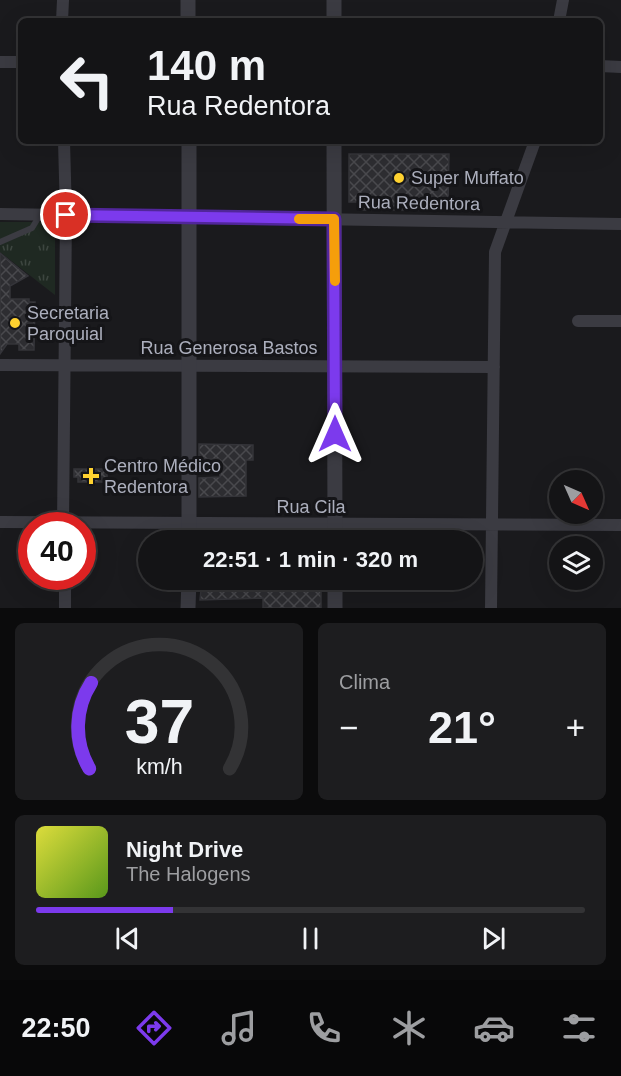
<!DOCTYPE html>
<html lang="pt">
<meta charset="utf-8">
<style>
:root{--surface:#141416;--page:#1d1d1f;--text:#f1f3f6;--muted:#9d9ea1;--line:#333335;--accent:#7c3aed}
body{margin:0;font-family:Helvetica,sans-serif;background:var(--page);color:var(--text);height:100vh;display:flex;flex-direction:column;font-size:22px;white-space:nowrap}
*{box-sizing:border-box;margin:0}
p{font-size:20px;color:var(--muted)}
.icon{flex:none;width:33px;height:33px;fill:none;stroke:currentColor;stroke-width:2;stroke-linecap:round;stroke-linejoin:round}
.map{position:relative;height:608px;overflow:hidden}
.panel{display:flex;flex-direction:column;gap:15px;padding:15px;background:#0b0b0c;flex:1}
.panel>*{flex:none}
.hud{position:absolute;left:18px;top:18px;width:585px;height:126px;border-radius:9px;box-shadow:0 6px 24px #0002,0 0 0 2px var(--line);background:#141416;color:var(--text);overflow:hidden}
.needle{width:39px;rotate:135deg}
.controls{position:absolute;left:549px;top:470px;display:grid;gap:12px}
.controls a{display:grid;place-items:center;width:54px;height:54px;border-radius:50%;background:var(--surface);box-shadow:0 6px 24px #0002,0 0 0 2px var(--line);font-size:30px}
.speed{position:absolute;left:18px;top:512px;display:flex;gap:12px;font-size:30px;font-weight:700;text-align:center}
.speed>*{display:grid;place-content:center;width:78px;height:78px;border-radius:50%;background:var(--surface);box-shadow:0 6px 24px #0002,0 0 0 2px var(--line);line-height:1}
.speed .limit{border:9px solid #d22;background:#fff;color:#111}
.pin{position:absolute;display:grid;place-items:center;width:51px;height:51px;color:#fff;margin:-26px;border:3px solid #fff;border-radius:50%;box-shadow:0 2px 6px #0007}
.me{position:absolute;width:66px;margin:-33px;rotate:0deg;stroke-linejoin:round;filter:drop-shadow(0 0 4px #0008)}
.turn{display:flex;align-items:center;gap:21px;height:126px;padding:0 30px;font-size:27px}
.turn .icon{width:78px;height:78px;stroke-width:2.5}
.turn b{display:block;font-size:42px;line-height:51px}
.big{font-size:45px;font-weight:800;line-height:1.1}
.panel .tile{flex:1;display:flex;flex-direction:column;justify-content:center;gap:9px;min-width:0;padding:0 21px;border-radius:9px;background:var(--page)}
.panel .dial{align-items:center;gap:0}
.dial svg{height:156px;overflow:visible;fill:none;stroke:var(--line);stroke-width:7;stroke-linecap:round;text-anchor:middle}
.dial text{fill:var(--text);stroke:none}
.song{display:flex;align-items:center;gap:18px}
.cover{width:72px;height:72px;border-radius:9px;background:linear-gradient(135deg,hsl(60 70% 55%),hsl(90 70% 35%))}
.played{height:6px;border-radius:3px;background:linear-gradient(90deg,var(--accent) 25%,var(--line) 25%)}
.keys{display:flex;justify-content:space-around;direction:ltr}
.heat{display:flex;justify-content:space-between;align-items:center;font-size:33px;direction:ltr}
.panel .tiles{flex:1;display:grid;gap:15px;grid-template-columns:1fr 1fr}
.tile:last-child{grid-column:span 2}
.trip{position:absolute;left:138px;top:530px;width:345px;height:60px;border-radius:30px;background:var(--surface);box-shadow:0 6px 24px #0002,0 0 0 2px var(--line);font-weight:800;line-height:60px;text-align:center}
.tabs{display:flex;height:96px;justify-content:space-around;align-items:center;background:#080809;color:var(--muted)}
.tabs .icon{width:42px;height:42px}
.tabs .on{color:var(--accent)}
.tabs b{font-size:27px;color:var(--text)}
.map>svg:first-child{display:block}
.grass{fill:url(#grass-tufts)}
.building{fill:url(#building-cross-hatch);stroke:#343439;stroke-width:1.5}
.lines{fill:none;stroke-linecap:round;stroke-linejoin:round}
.service{stroke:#3b3b42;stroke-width:6}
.minor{stroke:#3b3b42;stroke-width:12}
.tertiary{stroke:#3b3b42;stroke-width:15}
.route-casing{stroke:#51269a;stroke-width:15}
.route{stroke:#7c3aed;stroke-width:10}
.slow{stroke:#f59e0b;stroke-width:10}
.poi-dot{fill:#ffd230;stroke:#151518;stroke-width:2}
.labels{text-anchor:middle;stroke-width:6;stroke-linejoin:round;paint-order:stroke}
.poi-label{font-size:18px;fill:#acafbd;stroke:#151518;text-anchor:start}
.street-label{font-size:18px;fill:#acafbd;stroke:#151518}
</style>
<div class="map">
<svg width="621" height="608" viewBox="0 0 621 608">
<defs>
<pattern id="grass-tufts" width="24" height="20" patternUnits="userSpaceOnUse" patternTransform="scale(1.5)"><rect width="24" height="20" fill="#1f2922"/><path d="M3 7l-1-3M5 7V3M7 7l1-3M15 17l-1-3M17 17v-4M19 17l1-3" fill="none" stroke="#3d4640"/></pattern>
<pattern id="building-cross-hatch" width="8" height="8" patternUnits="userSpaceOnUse" patternTransform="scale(1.5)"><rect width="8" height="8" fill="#2d2d31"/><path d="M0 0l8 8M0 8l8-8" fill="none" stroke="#49494d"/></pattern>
</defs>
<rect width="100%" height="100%" fill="#1a1a1d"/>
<path class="grass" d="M0,222H55V295L0,252Z"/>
<path class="building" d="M349,154H449L448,203H442V210H359V202H349Z
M0,253L28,276L10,286V299H29V302H35L34,350H19V344H7L0,354Z
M199,444L253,445V460H246V496L199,497V478L220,477L219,459H199Z
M74,469H107V482H78V477H74Z
M202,579H321V608H263V598L200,600Z"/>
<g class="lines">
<path class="service" d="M0,242L32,228L40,215
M336,582L401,581"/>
<path class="minor" d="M62,21L63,0
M559,21L563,0
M0,62H21
M600,66L621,67
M0,214L621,224
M578,321H621
M0,365L494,367
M0,522L621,525
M63,525L66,215L64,141
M65,576V608
M491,608L495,252L535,141"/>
<path class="tertiary" d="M188,0V21
M334,21V0
M189,141V540
M334,141L335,540
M188,608L189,579
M335,608V579"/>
</g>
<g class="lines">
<defs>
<path id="route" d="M66,215L334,219L335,434"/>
</defs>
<use href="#route" class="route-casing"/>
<use href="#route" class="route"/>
<path class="slow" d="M299,219H334L335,281"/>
</g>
<g class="poi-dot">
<circle cx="399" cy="178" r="6"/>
<circle cx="15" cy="323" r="6"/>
<path d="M88 467h6v6h6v6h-6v6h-6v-6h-6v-6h6z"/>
</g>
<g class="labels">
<g class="poi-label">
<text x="411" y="184">Super Muffato</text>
<text x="27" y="319">Secretaria<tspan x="27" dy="21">Paroquial</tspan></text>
<text x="104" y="472">Centro Médico<tspan x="104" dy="21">Redentora</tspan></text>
</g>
<g class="street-label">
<text transform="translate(419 203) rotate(1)" y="6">Rua Redentora</text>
<text x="229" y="354">Rua Generosa Bastos</text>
<text x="311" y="513">Rua Cila</text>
</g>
</g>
</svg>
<div class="controls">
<a><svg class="needle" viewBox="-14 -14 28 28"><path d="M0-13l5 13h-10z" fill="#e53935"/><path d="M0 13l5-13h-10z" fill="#9d9ea1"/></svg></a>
<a><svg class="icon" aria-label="layers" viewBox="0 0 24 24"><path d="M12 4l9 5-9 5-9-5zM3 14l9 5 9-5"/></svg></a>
</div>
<div class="speed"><div class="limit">40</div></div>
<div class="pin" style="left:66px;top:215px;background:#d93025"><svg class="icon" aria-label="arrive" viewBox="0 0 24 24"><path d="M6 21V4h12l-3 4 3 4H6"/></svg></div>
<svg class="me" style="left:335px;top:434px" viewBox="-20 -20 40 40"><path d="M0-17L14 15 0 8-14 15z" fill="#7c3aed" stroke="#fff" stroke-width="4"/></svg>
<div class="trip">22:51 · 1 min · 320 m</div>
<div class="hud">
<div class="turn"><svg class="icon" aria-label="left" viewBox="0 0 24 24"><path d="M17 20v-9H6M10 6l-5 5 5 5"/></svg><div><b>140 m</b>Rua Redentora</div></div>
</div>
</div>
<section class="panel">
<div class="tiles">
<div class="tile dial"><svg viewBox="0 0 100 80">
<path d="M14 69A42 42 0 1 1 86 69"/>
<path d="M14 69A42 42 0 0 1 15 25" stroke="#7c3aed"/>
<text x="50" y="56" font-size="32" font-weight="700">37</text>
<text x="50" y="72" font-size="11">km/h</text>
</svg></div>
<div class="tile"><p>Clima</p>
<div class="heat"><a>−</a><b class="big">21°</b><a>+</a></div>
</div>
<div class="tile">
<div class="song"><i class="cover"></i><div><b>Night Drive</b><p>The Halogens</p></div></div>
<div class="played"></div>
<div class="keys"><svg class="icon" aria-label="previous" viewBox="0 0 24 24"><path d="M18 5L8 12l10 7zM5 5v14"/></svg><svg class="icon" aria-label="pause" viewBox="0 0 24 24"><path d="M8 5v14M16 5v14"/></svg><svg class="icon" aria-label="next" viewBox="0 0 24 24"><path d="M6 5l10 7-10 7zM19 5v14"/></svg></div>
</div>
</div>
</section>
<nav class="tabs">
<b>22:50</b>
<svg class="icon on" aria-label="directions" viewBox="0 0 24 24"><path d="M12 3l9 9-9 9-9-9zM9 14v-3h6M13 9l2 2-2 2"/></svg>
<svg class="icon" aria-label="music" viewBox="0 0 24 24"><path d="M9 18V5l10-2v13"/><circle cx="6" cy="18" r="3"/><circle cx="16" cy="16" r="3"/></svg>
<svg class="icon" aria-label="phone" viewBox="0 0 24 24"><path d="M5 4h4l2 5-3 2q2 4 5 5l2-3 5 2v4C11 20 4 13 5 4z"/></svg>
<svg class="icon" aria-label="climate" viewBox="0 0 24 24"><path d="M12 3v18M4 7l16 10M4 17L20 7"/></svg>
<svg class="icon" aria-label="car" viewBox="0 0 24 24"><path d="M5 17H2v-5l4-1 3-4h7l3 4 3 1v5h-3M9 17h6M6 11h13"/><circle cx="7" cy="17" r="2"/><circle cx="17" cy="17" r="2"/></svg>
<svg class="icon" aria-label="filters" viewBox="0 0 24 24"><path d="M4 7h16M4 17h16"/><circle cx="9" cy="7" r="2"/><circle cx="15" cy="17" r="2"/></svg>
</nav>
